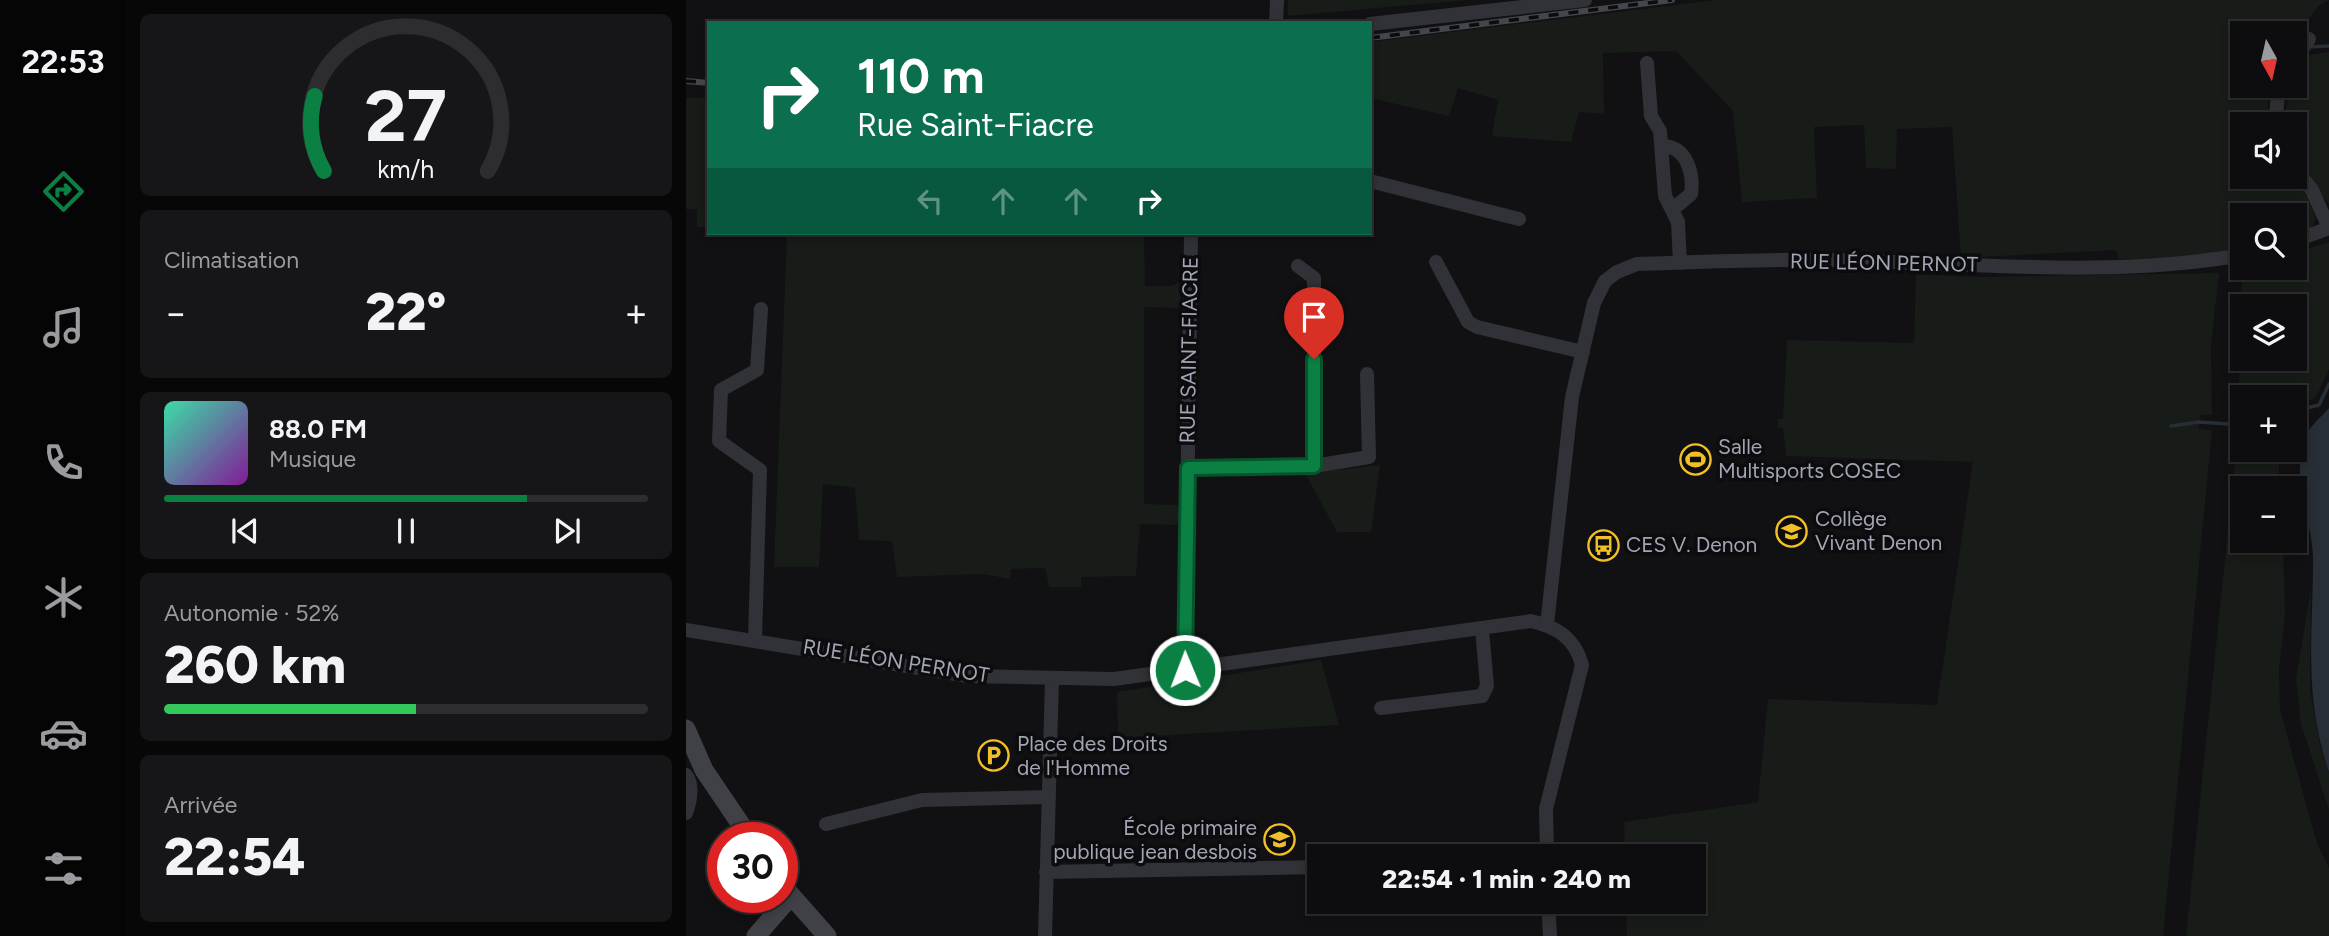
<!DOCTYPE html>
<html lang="fr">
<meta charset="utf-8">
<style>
:root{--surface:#0d0c0e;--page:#161517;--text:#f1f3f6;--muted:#9a9b9e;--line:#2d2c2e;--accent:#0b8043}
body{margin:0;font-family:Figtree,sans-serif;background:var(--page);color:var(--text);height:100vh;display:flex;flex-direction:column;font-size:26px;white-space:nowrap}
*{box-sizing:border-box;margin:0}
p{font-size:23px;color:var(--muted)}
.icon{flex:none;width:38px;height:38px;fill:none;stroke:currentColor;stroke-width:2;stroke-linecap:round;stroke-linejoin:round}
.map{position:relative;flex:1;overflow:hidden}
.details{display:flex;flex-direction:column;gap:14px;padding:14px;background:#070708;width:560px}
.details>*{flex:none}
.guide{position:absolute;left:21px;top:21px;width:665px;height:214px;border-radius:0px;box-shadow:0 4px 10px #0003,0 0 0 2px var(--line);background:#0b6e4f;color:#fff;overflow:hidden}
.needle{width:46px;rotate:172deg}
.buttons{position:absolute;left:1544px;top:21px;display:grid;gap:14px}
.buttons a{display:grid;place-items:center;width:77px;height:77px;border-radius:0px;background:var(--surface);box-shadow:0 4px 10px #0003,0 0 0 2px var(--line);font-size:35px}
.speed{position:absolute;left:21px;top:822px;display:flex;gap:14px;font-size:35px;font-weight:700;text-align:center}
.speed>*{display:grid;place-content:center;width:91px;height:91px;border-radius:50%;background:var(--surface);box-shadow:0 4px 10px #0003,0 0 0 2px var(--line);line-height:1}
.speed .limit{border:10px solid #d22;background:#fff;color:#111}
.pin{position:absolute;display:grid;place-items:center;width:60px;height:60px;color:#fff;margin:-72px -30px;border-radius:50% 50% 50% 0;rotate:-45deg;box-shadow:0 0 7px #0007}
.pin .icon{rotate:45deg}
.me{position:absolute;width:77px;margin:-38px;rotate:359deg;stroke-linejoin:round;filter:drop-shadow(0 0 5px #0008)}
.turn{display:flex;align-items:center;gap:24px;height:147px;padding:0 35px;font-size:32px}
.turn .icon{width:91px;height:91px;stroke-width:2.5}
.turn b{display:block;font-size:49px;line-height:60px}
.lanes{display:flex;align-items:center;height:66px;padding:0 35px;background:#0003;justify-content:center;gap:35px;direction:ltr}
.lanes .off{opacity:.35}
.big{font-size:52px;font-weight:800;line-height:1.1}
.details .card{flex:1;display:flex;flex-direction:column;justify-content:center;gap:10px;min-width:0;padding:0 24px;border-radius:10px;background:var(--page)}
.details .dial{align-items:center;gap:0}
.dial svg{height:182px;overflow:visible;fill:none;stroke:var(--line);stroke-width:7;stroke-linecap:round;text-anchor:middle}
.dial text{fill:var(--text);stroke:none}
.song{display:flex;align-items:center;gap:21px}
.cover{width:84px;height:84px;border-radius:10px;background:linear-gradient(135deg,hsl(160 70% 55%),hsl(290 70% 35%))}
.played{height:7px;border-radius:4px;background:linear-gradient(90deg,var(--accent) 75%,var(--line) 75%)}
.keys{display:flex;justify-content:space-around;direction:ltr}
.heat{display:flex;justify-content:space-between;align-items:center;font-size:38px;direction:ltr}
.charge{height:10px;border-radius:5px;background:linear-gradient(90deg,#34c759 52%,var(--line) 0)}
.trip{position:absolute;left:621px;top:844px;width:399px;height:70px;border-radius:0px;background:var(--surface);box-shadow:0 4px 10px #0003,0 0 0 2px var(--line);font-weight:800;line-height:70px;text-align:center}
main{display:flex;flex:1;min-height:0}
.tabs{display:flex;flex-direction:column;width:126px;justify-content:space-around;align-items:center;background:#050506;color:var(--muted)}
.tabs .icon{width:49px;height:49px}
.tabs .active{color:var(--accent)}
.tabs b{font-size:32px;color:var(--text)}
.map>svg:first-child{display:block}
.green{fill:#171c18;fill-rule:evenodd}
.water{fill:#272e35}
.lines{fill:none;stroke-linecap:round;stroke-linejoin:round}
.stream{stroke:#272e35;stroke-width:3.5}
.street{stroke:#313237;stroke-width:14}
.secondary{stroke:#3f4147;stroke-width:19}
.rail-casing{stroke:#44464c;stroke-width:6}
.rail{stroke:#0c0b0d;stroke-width:3.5;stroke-dasharray:10;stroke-linecap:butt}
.route-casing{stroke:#07532c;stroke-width:18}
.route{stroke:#0b8043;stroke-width:12}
.labels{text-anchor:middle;stroke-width:7;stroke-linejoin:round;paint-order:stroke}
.street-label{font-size:21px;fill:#a2a5b3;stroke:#0c0b0d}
.poi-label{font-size:21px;fill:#a2a5b3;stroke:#0c0b0d;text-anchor:start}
</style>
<main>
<nav class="tabs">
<b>22:53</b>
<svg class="icon active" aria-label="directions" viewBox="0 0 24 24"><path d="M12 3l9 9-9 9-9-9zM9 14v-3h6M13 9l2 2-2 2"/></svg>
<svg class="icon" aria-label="music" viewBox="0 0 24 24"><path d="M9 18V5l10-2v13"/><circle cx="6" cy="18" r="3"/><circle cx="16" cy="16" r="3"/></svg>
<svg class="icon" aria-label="phone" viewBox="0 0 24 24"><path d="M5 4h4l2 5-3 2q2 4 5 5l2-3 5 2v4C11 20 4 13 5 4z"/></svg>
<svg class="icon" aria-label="climate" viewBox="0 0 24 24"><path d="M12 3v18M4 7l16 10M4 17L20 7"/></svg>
<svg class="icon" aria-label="car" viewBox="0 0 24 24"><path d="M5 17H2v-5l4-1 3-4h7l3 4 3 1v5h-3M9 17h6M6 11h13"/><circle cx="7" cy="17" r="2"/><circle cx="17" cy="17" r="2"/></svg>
<svg class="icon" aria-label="filters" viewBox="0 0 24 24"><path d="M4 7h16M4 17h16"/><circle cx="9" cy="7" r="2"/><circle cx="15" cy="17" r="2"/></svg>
</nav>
<section class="details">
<div class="card dial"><svg viewBox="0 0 100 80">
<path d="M14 69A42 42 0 1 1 86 69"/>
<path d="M14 69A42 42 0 0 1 10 36" stroke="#0b8043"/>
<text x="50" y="56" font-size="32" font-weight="700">27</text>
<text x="50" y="72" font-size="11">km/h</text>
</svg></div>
<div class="card"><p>Climatisation</p>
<div class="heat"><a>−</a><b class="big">22°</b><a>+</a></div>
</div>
<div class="card">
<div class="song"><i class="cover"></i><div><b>88.0 FM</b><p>Musique</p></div></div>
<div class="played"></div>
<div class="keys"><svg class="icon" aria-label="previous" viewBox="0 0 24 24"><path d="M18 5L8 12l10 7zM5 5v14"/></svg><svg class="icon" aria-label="pause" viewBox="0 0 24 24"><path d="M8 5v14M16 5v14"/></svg><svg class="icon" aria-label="next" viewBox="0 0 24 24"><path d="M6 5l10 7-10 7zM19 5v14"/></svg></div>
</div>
<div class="card"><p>Autonomie · 52%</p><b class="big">260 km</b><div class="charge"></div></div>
<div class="card"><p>Arrivée</p><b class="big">22:54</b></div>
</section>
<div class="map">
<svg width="1643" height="936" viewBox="0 0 1643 936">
<rect width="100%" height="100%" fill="#111012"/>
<path class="green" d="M602,0H782L602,16Z
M1031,0H1643L1632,6L1610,37L1608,33L1549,26L1546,38L1556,39V86H1586L1582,101V124H1556V177H1606L1622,197L1630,219L1625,228L1608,234V215H1556V247L1495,259H1433L1430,250L1275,258L1266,127L1211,129L1210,169L1180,168L1178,125L1128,127L1131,198L1056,202L1047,111L990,51L917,53L918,114L893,112L885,142L806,136L812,100L772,88L763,116L684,98V42Z
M1643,52V204C1617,175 1608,163 1608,124H1597C1602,97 1606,77 1622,55Z
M0,98H23V227H11V209H0Z
M101,233H458L459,286H486L494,282V308L458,307V504L495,505L493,525L454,524L450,576L395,577V587H363L359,568L325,569L324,579L297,574L211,577L206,541L173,540L169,488L137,484L133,567H88Z
M1643,242V369L1629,399L1608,404V397H1556V421H1552L1556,269L1608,268V253ZM1556,306H1608V359H1556Z
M1533,273L1525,345L1526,415H1514L1513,429L1526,430L1477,936H941L940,901H1008V856H939L938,822L1072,802L1082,699L1251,705L1287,462L1100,456L1097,428L1092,427V419H1097L1101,340L1228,343L1230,274L1290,277Z
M1552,433H1556V450H1594L1592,488H1556V541H1597L1599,613L1593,670L1594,710L1631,843L1643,868V936H1500Z
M694,465L685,532H651L619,473Z
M1625,589L1624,690L1634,744L1643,773V810L1615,724L1610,679Z
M635,660L653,725L432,738L431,692Z"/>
<path class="water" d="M1643,408V772C1617,695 1627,638 1627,559C1627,523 1604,473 1619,437C1623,427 1636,416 1643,408Z"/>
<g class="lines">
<path class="stream" d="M1545,33H1572
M1620,47L1643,46
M1608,411L1633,405L1643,384
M1485,426L1513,422L1556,425"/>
<path class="street" d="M590,23L591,0
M684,24L899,0
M1608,61L1623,39
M961,63L965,116L974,131L979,196L992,222L994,263
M1589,124L1593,86
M976,146C1001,146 1008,174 1005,194L987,209
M1608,167L1626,190L1643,228
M684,181L833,219
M1608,241L1643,228
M750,262L782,322L791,327L897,352
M612,266L628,278V466
M502,468L628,466L683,457L681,374
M861,625L886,397L908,303L919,281L931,272L951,264C1014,262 1078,259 1142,260C1279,262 1419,279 1556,255
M0,630L282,676L428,679L845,621C871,627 889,638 896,665L860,809L861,856
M69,639L74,470L33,441L35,390L71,370L75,309
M499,670L505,233
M695,708L796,696L801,686L796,629
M0,775C8,786 4,802 0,813
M140,824L236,800L361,797
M360,872L634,867
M862,901L864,936
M359,936L366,679"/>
<path class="secondary" d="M0,729L18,770L64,838
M96,885L141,936
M70,936L104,897"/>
<defs>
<path id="rail" d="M684,38L986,0
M0,81L23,83"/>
</defs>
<use href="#rail" class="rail-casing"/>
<use href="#rail" class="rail"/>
</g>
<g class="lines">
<defs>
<path id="route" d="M499,670L502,468L628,466V359"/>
</defs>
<use href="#route" class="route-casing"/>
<use href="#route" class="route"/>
</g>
<defs>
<symbol id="stadium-ring" viewBox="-11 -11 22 22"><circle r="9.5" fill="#0c0b0d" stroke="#f1c029" stroke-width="1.5"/><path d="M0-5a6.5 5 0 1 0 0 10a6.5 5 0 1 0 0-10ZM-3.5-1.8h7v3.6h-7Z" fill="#f1c029"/></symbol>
<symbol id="school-ring" viewBox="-11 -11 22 22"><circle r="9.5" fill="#0c0b0d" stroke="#f1c029" stroke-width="1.5"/><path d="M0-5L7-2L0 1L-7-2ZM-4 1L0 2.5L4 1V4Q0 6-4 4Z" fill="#f1c029"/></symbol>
<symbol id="bus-ring" viewBox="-11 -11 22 22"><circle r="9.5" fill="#0c0b0d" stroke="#f1c029" stroke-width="1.5"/><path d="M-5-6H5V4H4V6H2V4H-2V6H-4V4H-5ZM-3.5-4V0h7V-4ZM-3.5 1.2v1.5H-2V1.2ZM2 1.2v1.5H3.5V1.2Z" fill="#f1c029"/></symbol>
<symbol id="parking-ring" viewBox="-11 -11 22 22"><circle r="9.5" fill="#0c0b0d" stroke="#f1c029" stroke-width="1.5"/><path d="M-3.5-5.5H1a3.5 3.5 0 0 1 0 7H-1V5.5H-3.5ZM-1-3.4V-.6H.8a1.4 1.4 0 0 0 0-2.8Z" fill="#f1c029"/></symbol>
</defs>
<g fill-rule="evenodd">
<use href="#stadium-ring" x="992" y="442" width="35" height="35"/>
<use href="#school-ring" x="1088" y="514" width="35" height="35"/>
<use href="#bus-ring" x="900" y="528" width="35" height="35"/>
<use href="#parking-ring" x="290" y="738" width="35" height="35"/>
<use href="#school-ring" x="576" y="822" width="35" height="35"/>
</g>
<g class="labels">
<g class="street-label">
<text transform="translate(1198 263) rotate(1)" y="7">RUE LÉON PERNOT</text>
<text transform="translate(503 350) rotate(-89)" y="7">RUE SAINT-FIACRE</text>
<text transform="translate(210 661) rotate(9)" y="7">RUE LÉON PERNOT</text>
</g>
<g class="poi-label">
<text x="1032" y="454">Salle<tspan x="1032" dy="24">Multisports COSEC</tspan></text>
<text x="1129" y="526">Collège<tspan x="1129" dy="24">Vivant Denon</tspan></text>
<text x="940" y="552">CES V. Denon</text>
<text x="331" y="751">Place des Droits<tspan x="331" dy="24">de l'Homme</tspan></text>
<text x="571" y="835" text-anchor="end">École primaire<tspan x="571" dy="24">publique jean desbois</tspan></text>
</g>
</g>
</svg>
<div class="buttons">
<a><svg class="needle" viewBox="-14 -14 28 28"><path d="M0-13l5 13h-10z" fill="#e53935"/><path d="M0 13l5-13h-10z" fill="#9a9b9e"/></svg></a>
<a><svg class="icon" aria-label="sound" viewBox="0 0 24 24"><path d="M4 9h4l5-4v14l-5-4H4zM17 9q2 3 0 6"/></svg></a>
<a><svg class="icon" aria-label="search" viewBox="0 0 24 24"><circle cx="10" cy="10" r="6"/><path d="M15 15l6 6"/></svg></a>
<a><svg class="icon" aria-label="layers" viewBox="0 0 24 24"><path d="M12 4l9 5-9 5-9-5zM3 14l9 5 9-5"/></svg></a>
<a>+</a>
<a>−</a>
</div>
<div class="speed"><div class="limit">30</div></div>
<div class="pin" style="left:628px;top:359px;background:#d93025"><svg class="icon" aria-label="arrive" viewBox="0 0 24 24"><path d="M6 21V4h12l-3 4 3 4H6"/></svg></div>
<svg class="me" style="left:499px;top:670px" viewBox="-20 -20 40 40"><circle r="17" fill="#0b8043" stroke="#fff" stroke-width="3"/><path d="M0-11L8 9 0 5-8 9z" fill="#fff"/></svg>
<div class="trip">22:54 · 1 min · 240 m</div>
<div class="guide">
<div class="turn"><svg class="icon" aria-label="right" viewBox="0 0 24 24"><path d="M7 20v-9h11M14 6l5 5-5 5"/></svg><div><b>110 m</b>Rue Saint-Fiacre</div></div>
<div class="lanes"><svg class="icon off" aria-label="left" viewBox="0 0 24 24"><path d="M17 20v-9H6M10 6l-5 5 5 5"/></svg><svg class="icon off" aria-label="ahead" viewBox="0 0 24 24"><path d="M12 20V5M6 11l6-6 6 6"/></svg><svg class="icon off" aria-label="ahead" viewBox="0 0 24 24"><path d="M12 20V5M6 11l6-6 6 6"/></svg><svg class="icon" aria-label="right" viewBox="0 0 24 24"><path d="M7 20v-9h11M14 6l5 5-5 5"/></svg></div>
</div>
</div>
</main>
